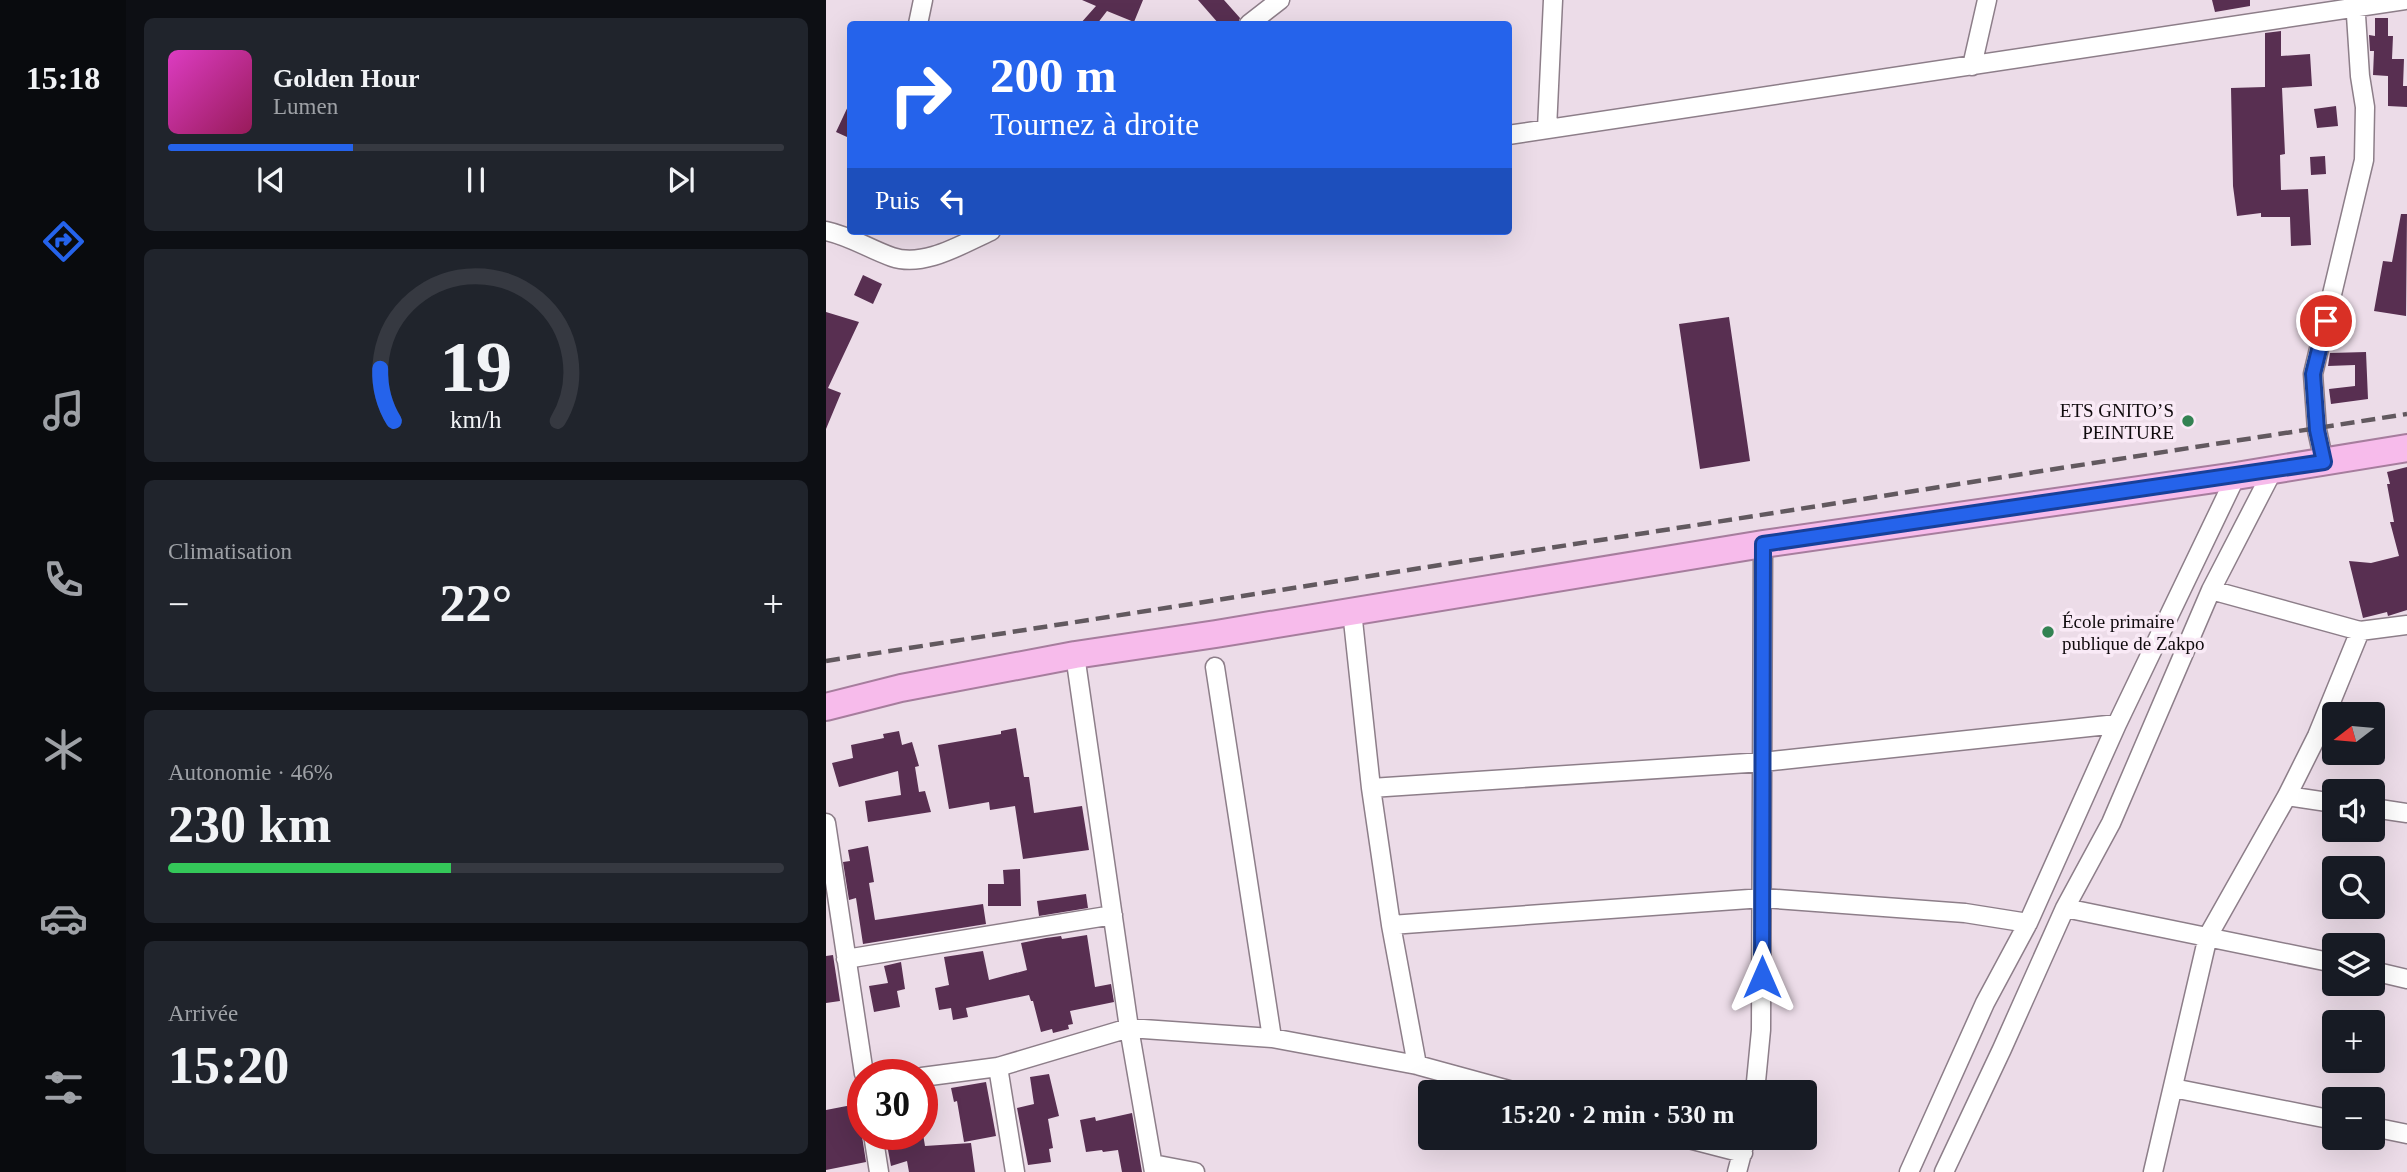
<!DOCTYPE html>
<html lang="fr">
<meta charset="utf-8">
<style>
:root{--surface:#171b24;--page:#20242c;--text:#f1f3f6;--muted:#9ea1a6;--line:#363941;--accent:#2563eb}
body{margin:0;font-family:"Times New Roman",serif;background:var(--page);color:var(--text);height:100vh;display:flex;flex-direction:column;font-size:26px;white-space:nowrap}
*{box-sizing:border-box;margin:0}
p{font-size:23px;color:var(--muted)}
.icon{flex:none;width:38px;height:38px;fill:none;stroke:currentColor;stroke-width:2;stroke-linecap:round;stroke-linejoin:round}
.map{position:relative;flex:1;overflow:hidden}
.sheet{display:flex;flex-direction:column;gap:18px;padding:18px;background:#0d0f14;width:700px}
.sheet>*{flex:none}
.banner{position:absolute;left:21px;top:21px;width:665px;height:214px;border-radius:7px;box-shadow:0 7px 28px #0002;background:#2563eb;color:#fff;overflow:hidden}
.needle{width:46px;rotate:254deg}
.tools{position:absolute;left:1496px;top:702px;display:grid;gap:14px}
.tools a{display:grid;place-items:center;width:63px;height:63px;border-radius:7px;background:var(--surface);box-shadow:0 7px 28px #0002;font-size:35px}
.speed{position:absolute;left:21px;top:1059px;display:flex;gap:14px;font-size:35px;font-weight:700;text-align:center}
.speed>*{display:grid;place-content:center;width:91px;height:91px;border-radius:50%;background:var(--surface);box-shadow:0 7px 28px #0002;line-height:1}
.speed .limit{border:10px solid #d22;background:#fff;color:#111}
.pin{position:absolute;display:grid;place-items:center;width:60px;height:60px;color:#fff;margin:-30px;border:4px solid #fff;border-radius:50%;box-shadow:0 2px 7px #0007}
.me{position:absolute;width:77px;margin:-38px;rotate:0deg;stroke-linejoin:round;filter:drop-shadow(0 0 5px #0008)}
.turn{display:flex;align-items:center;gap:24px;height:147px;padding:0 28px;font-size:32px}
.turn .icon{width:91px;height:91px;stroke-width:2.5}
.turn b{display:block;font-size:49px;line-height:60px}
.then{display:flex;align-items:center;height:66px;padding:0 28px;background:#0003;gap:14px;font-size:26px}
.big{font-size:52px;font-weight:800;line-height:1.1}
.sheet .card{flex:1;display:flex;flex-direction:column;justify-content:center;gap:10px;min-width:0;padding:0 24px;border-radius:10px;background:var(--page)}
.sheet .dial{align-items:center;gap:0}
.dial svg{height:182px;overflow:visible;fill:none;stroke:var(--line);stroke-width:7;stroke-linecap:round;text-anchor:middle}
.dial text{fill:var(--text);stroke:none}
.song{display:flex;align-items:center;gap:21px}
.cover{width:84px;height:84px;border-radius:10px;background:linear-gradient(135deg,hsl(310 70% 55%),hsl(330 70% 35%))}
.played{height:7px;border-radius:4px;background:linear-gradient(90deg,var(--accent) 30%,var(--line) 30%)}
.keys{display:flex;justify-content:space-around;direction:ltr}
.heat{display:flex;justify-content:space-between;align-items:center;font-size:38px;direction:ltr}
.charge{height:10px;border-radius:5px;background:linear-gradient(90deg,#34c759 46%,var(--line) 0)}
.trip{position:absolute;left:592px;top:1080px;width:399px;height:70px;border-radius:7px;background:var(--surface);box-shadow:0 7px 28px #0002;font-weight:800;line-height:70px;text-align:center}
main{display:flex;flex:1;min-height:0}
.tabs{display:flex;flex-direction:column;width:126px;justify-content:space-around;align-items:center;background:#090b0e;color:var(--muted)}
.tabs .icon{width:49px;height:49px}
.tabs .current{color:var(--accent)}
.tabs b{font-size:32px;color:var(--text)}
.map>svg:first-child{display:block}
.building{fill:#582f51}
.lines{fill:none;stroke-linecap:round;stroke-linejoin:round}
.minor-casing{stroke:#8d7e89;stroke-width:21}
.highway-casing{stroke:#a67d9d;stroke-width:30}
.minor{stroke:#fff;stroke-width:18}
.highway{stroke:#f7bbeb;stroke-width:26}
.rail{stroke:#62595f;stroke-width:4.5;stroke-dasharray:14 7;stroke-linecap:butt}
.route-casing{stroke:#184099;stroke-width:18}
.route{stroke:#2563eb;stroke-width:12}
.poi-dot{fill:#338252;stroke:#f9eaf6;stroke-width:2.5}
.labels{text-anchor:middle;stroke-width:7;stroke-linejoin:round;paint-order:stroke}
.poi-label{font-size:19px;fill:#0f0a0d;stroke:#f9eaf6;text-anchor:end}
</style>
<main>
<nav class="tabs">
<b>15:18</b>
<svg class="icon current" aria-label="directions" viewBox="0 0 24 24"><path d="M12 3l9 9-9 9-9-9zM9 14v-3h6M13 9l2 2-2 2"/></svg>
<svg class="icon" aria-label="music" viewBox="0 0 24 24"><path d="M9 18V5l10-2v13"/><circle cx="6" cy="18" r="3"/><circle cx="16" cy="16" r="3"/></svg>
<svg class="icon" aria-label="phone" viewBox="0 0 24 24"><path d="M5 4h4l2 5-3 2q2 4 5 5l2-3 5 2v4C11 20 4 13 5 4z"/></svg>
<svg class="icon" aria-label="climate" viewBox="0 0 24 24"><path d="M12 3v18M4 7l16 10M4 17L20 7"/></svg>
<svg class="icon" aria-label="car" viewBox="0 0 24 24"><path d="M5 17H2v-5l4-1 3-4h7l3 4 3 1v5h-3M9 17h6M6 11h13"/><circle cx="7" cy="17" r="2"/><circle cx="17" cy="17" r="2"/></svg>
<svg class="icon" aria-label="filters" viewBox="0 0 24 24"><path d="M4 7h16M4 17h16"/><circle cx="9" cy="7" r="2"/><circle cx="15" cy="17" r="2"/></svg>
</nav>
<section class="sheet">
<div class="card">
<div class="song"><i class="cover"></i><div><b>Golden Hour</b><p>Lumen</p></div></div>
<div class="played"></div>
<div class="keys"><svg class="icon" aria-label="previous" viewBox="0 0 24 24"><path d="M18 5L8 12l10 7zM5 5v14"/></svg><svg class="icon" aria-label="pause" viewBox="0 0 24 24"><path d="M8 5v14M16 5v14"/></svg><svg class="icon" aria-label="next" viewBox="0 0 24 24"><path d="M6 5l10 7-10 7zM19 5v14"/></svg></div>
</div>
<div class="card dial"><svg viewBox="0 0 100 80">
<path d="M14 69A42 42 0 1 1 86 69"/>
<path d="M14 69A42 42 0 0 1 8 46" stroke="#2563eb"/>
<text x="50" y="56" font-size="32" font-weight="700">19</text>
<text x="50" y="72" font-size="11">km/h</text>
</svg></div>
<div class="card"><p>Climatisation</p>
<div class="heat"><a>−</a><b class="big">22°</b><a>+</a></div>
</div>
<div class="card"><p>Autonomie · 46%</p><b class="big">230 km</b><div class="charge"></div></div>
<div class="card"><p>Arrivée</p><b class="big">15:20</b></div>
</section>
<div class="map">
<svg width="1581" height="1172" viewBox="0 0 1581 1172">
<rect width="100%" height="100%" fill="#ecdce8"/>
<path class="building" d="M256,0H317L308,22L281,11L271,24H254L270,6Z
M372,0H398L414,18L412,24H393Z
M1386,0H1424V6L1389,12Z
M1549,18H1562V36H1567L1566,59H1578L1577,86H1581V107L1562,106V76L1547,75L1548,51H1544L1543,35L1549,36Z
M1455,31V56L1484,54L1486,86L1456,88L1459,154L1454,155L1455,190L1482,189L1485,245L1465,246L1464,217H1435V213L1411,216L1407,186L1405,88L1439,87V33Z
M24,102V130L21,137L10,132Z
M1510,106L1512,126L1491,128L1488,109Z
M1499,156L1500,174L1485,175L1484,157Z
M1575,214H1581L1580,316L1548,311L1557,261L1566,262Z
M37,275L56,284L47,304L28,295Z
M0,312L33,322L2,388L15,393L0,429Z
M903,317L924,461L874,469L853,324Z
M1540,352L1542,399L1505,404L1503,389L1529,386V365L1502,366L1504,353Z
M1581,467V610L1562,616L1561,612L1537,618L1523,561L1545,563L1573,556L1564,522H1568L1561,484H1564L1561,472Z
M190,728L198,777H203L208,813L256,806L263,850L197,859L189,806L164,810L163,802L123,809L112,745L175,734V731Z
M73,731L76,745L86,742L93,766L89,767L93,792L99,791L105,812L42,822L39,801L75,795L72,771L13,787L6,763L27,758L25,745L58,738L57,734Z
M42,846L48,882L43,883L49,920L157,904L160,924L37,944L30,898L23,900L17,862L24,861L22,850Z
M194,869L195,906H162V884H178L177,870Z
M260,894L262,908L213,916L211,901Z
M261,935L269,987L285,984L288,1002L244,1011L247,1024L242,1025L243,1029L227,1033L226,1029L215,1032L207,1001H205L203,995L140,1008L142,1017L127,1020L125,1008L113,1010L109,988L123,985L118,957L157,951L163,980L201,970L195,943L220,938L235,936L236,939Z
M7,955L14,1001L0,1003V956Z
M75,962L79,989L71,991L74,1007L48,1012L43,986L62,983L58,966Z
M223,1074L233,1116L222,1119L227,1148L223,1149L225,1162L202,1165L191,1108L208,1104L204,1077Z
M160,1082L170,1136L138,1142L131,1101L128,1102L125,1088Z
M31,1104L40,1162L0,1170V1110Z
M306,1113L316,1172H296L292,1150L277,1152L276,1150L260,1152L254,1120L269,1117L270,1121Z
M59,1134H97L99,1146L145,1143L149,1172H83L81,1161L65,1166Z"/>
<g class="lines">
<defs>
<path id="minor" d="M92,24L97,0
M423,24L454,0
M1146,66L1161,0
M721,129L727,0
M682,135L1579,0
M0,231C24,236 43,249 66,257C98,268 136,244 165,231
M1498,462L1491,430L1487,374L1538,160L1539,107L1534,76L1529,0
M1385,590L1534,631L1581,625
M526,611L545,788L565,925L591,1065
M249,655L303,1028L328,1172
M389,667L446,1038
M545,788L937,762L1291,724
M1461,796L1508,803
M1547,808L1581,813
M0,823L38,1074
M1239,908L1508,963
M565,925L937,898L1139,913L1202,923
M20,959L287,915
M1547,971L1581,979
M172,1067L189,1172
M96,1077L172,1067L303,1028L446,1038L591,1065L690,1092
M1347,1088L1508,1120
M929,1092L935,1030L937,544
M1547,1127L1581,1134
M47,1134L53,1172
M859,1138L917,1153
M327,1164L369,1172
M911,1172L920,1138
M1083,1172L1159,1003L1202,923L1291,724L1410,476
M1118,1172L1176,1049L1239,908L1285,823L1385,590L1448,468
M1327,1172L1382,936L1461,796L1491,736L1534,631"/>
<path id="highway" d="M0,707L75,688L249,655L390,634L937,544L1410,476L1581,448"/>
</defs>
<use href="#minor" class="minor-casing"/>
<use href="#highway" class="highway-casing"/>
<use href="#minor" class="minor"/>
<use href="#highway" class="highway"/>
<path class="rail" d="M0,661L1581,414"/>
</g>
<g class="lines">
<defs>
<path id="route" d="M936,977L937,544L1498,462L1491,430L1487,374L1500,321"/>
</defs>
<use href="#route" class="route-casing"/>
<use href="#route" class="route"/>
</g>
<g class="poi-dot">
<circle cx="1362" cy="421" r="7"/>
<circle cx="1222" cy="632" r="7"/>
</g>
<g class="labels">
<g class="poi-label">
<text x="1348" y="417">ETS GNITO’S<tspan x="1348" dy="22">PEINTURE</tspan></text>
<text x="1236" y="628" text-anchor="start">École primaire<tspan x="1236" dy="22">publique de Zakpo</tspan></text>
</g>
</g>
</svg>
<div class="tools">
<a><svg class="needle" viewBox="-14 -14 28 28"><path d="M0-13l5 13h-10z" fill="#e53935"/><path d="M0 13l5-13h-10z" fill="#9ea1a6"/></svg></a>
<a><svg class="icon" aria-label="sound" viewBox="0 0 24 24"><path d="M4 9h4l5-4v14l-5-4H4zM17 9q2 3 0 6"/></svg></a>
<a><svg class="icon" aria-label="search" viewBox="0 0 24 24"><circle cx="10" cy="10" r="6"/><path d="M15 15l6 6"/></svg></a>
<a><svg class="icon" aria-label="layers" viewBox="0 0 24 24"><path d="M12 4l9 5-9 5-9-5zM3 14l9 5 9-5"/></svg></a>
<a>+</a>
<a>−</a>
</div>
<div class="speed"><div class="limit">30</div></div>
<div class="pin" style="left:1500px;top:321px;background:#d93025"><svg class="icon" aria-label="arrive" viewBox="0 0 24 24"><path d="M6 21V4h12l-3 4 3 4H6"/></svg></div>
<svg class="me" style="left:936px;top:977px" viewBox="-20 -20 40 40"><path d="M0-17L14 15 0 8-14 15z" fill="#2563eb" stroke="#fff" stroke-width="4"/></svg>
<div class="trip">15:20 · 2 min · 530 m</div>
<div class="banner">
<div class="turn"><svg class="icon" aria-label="right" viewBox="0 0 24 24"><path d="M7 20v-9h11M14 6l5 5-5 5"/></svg><div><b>200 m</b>Tournez à droite</div></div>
<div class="then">Puis<svg class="icon" aria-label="left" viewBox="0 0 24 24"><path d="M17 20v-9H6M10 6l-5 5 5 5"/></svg></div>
</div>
</div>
</main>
